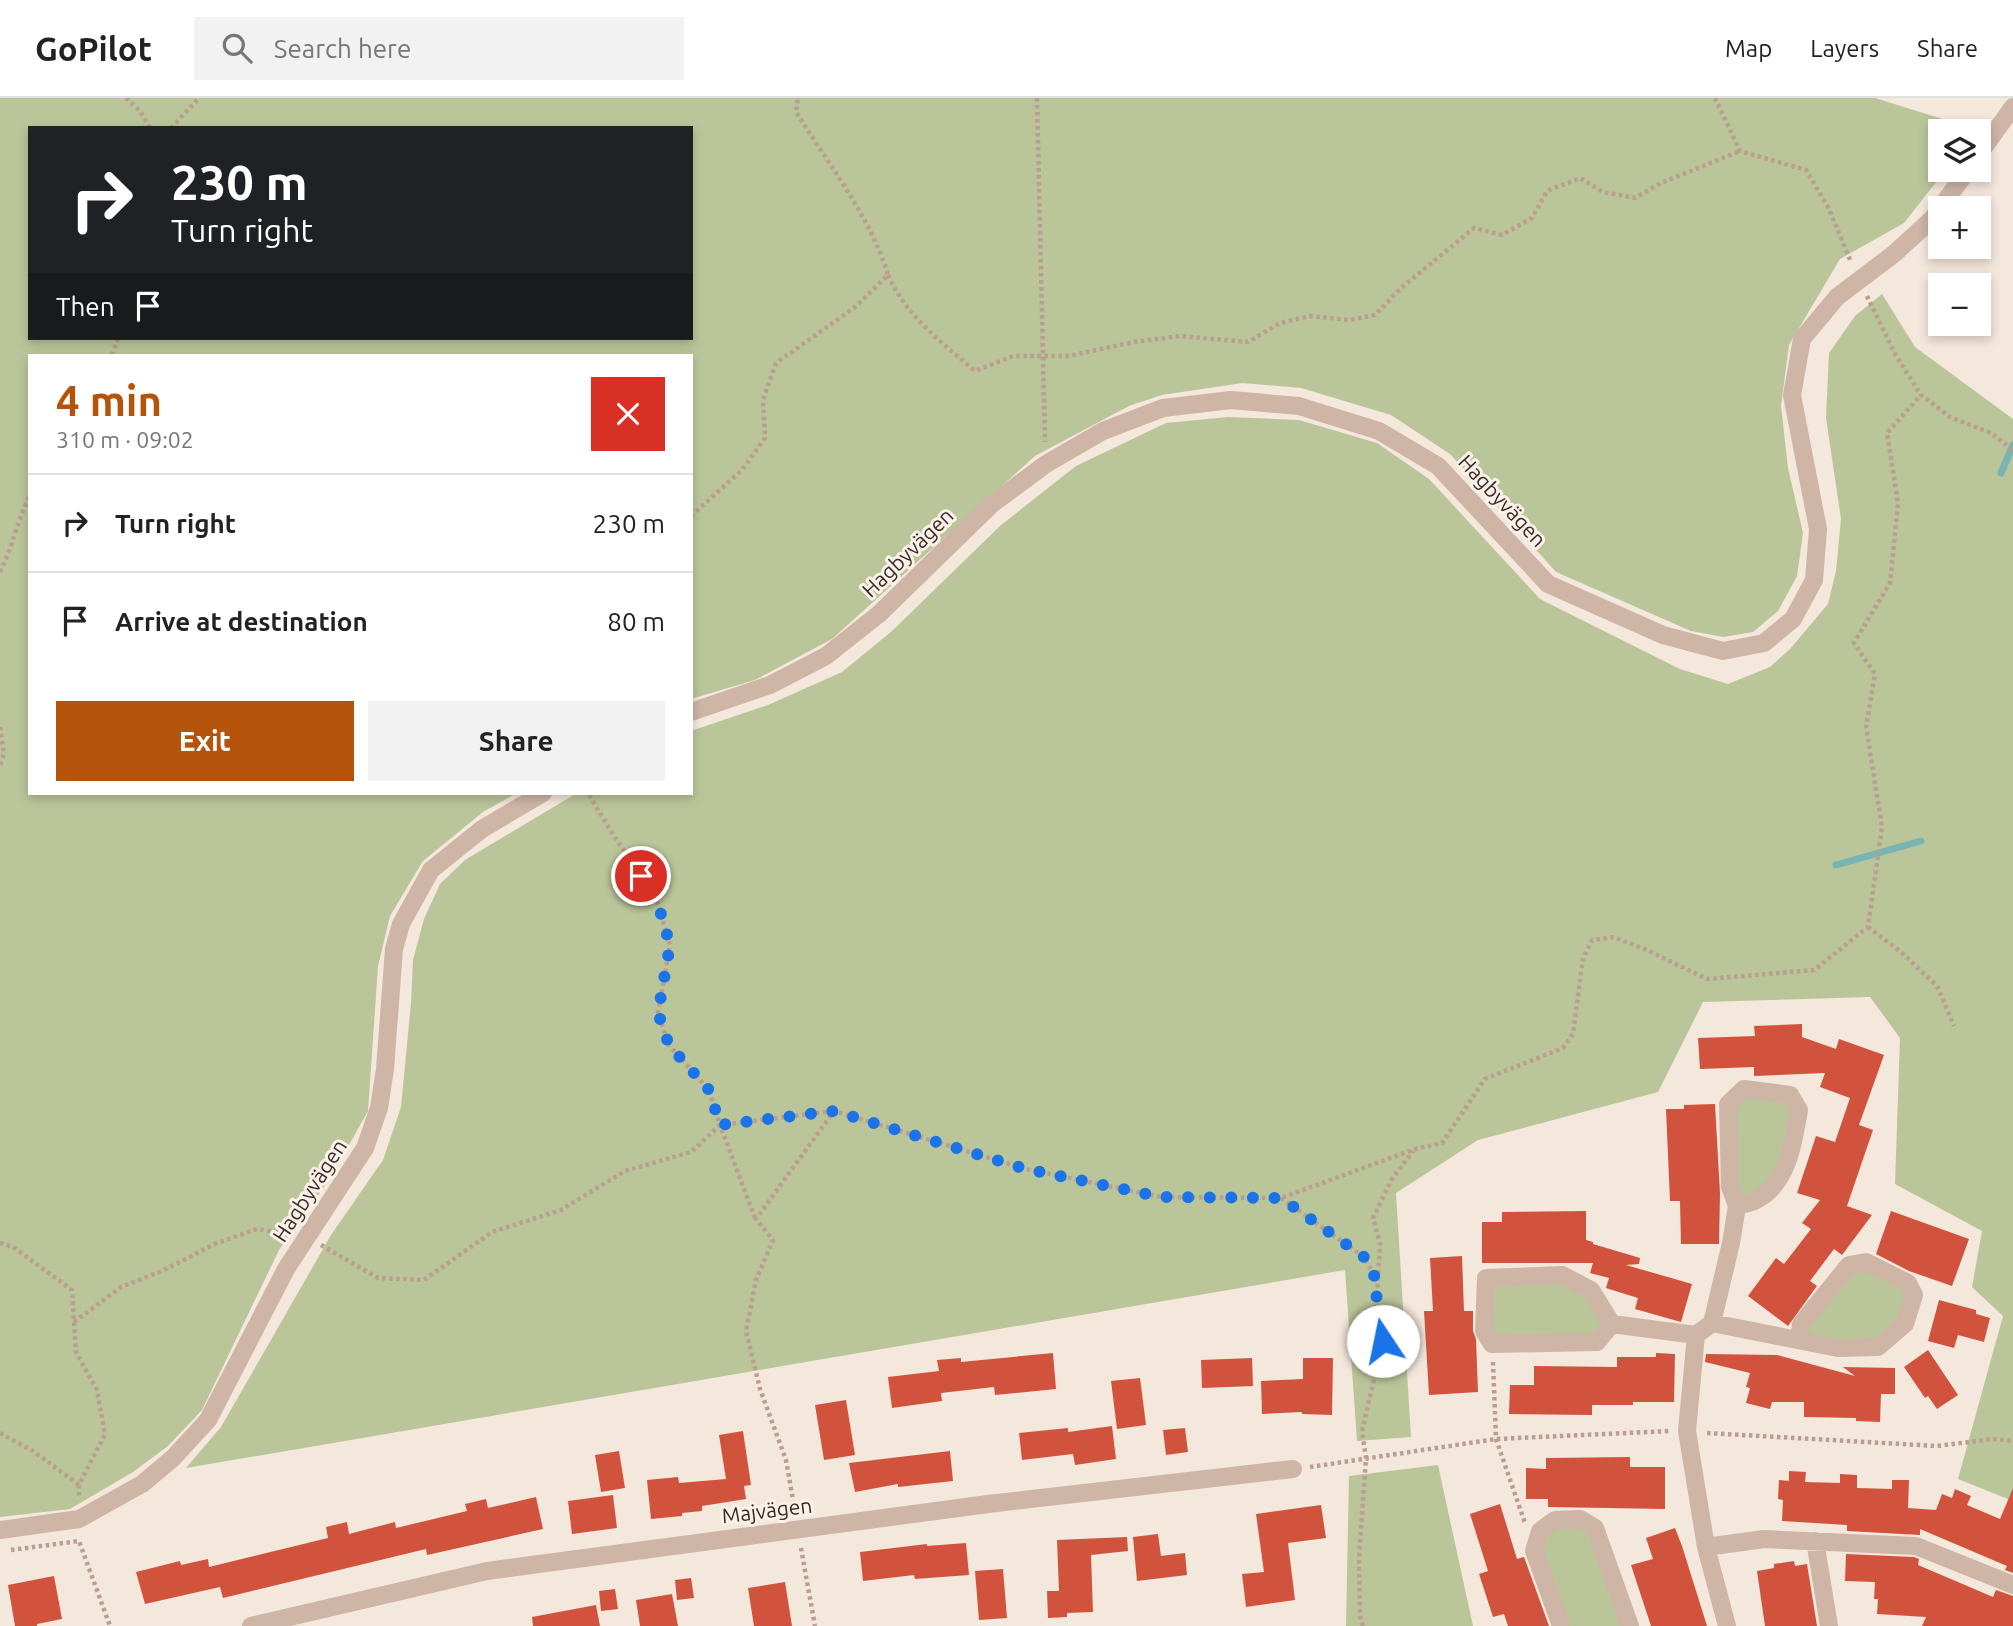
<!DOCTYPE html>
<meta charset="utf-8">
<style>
body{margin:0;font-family:Ubuntu,sans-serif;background:#f2f2f2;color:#222;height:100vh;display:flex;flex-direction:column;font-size:26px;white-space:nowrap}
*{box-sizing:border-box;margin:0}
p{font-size:23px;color:#767676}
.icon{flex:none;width:38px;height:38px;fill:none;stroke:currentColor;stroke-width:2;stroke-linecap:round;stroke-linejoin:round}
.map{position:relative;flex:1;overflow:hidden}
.drawer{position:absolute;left:28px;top:256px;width:665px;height:441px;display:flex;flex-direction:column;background:#fff;border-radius:0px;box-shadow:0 4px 10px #0003}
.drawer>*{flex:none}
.guide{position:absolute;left:28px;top:28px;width:665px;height:214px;border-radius:0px;box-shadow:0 4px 10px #0003;background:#202124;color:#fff;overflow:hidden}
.buttons{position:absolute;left:1928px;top:21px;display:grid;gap:14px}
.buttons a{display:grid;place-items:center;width:63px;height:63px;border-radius:0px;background:#fff;box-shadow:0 4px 10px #0003;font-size:35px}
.pin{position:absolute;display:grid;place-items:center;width:60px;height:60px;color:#fff;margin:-30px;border:4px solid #fff;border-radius:50%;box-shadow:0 2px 7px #0007}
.me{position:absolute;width:77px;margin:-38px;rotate:349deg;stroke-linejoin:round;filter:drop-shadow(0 0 5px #0008)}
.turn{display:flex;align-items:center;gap:24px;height:147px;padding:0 28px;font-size:32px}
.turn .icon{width:91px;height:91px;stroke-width:2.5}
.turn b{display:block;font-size:49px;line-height:60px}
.then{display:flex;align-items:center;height:66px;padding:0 28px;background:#0003;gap:14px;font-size:26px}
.round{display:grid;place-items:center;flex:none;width:74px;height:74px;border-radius:0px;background:#f2f2f2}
.head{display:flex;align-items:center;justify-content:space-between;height:119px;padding:0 28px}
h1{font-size:42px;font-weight:700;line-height:52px;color:#b45309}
.primary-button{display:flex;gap:14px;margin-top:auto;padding:14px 28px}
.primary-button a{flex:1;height:80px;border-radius:0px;background:#b45309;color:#fff;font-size:28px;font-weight:700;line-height:80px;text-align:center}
.primary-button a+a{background:#f2f2f2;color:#222}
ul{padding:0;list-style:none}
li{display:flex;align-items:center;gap:21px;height:98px;padding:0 28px;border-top:2px solid #e0e0e0}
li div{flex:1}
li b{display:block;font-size:26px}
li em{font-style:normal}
header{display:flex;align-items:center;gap:42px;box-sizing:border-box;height:98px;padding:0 35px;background:#fff;border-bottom:2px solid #e0e0e0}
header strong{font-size:33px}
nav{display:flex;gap:38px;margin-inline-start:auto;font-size:24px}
.search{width:490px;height:63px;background:#f2f2f2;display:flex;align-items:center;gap:18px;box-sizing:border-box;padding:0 24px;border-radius:0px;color:#767676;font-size:26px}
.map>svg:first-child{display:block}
</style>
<header>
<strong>GoPilot</strong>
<div class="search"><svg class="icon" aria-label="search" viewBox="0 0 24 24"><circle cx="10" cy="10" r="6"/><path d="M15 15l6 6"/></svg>Search here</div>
<nav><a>Map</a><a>Layers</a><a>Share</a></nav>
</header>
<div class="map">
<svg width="2013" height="1528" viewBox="0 0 2013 1528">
<rect width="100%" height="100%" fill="#f4e7dc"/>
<path fill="#bbc59a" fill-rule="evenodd" d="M0,0H1875L1965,28L1962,33H1941V72H1943L1937,83L1904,125L1840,161L1789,247L1781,308L1788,370L1803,435L1797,478L1778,513L1753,534L1723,539L1691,533L1556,474L1450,356L1391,317L1301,290L1242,285L1162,297L1129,308L1035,358L832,541L755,582L691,601V257H30V695H517L483,714L423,763L390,818L378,868L368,1013L331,1079L279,1152L202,1312L168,1348L133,1374L70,1411L0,1419ZM30,30H691V240H30Z
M1882,196L1915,249L2013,321V1403L1958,1381L2003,1218L1972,1189L1982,1133L1895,1086L1900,940L1870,899L1703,904L1658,994L1478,1042L1396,1095L1411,1339L1357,1343L1345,1172L186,1370L221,1329L331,1137L383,1062L401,1009L411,905L413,862L424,821L440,786L465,762L577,695H691V633L768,607L842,574L892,533L1001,427L1076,368L1166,325L1228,319L1299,322L1377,345L1429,381L1540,501L1680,571L1728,586L1770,569L1790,551L1828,506L1836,473L1841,421L1826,320L1829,255L1855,218Z
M1744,991L1790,997L1799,1012L1779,1081L1737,1108L1728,1006Z
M1866,1164L1914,1197L1878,1249L1799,1242L1849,1167Z
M1562,1177L1591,1192L1612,1226L1597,1244L1492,1246L1486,1180Z
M1438,1367L1473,1528H1346L1349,1378Z
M1555,1422L1595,1430L1630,1528H1561L1534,1453Z"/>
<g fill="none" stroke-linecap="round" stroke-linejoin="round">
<path stroke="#78b5b2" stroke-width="7" d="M2001,375L2013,347
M1836,767L1921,743"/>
</g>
<path fill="#d2533d" d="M1802,926V939L1836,951L1839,941L1884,957L1859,1027L1873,1032L1847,1108L1872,1117L1842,1157L1834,1151L1810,1183L1817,1188L1788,1228L1748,1198L1776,1160L1784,1166L1811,1131L1802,1125L1820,1102L1797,1095L1816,1038L1835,1044L1850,1000L1820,989L1825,975L1754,978V969L1700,971L1698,940L1755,938L1754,928Z
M1715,1006L1720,1095L1719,1146H1681L1680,1103H1670L1666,1011H1684V1007Z
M1586,1113V1142L1593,1144V1146L1640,1160L1639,1166L1626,1167L1692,1186L1681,1224L1635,1211L1638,1200L1606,1190L1609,1180L1590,1175L1593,1165H1482V1124H1502V1114Z
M1891,1113L1969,1141L1952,1188L1909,1173L1876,1156Z
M1462,1158L1464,1213H1473V1233L1476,1241L1478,1294L1429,1297L1424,1213H1433L1430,1160Z
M1939,1202L1976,1212V1216L1990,1220L1984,1244L1958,1237L1954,1250L1928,1243Z
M1928,1252L1958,1297L1937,1311L1928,1298L1925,1300L1904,1269Z
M1053,1255L1056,1291L995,1297L994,1289L941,1295L942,1303L892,1310L888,1279L939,1273L937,1262L961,1260V1264Z
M1656,1255L1675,1256L1674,1304H1633V1307H1592V1317L1509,1316L1510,1287H1534V1268L1617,1269V1259H1656Z
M1706,1256L1777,1257L1855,1278L1843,1269L1895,1270V1296H1881L1880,1324L1856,1323V1320L1804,1319V1304H1772L1770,1311L1746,1305L1750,1290L1746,1289L1750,1275L1705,1264Z
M1252,1260L1253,1288L1202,1290L1201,1262Z
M1303,1260H1333L1332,1317L1302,1316V1314L1262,1316L1261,1283L1303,1281Z
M1140,1280L1146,1327L1117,1331L1111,1283Z
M846,1302L855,1357L824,1362L815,1307Z
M1112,1328L1116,1361L1075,1367L1073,1356L1022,1362L1019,1335L1068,1330V1334Z
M1185,1330L1188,1354L1166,1357L1163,1332Z
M743,1333L751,1387L744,1388L746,1401L702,1408V1413L682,1415V1418L651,1421L647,1382L678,1379L679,1385L726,1381L719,1337Z
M619,1353L625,1390L601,1394L595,1357Z
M950,1353L953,1383L898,1389V1386L855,1394L849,1365Z
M1630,1359V1369H1665V1411L1548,1409V1401H1526V1370L1546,1371V1360Z
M1789,1373L1806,1374L1805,1384L1840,1385V1376L1857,1377V1390L1892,1391V1382H1909L1908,1410L1936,1412L1942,1396L1952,1400L1955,1391L1971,1398L1967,1407L2000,1421L2013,1390V1475L2005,1472L2007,1468L1920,1431V1437L1847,1433V1427L1782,1423L1783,1402L1778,1401L1779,1382L1789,1383Z
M613,1397L617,1430L572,1436L568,1403Z
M536,1399L543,1431L427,1457L426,1451L223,1500L220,1489L145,1506L136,1474L180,1463L181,1467L208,1461L209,1469L328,1440L326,1429L347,1424L349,1436L395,1424L396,1430L467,1413L465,1406L486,1401L488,1410Z
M1500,1406L1517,1461L1524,1459L1549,1528H1508L1504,1516L1493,1519L1479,1476L1488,1473L1470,1416Z
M1321,1407L1326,1440L1288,1445L1295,1502L1246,1509L1242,1476L1264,1474L1256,1416Z
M1675,1430L1682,1448L1707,1528H1651L1631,1467L1653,1461L1646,1440Z
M1158,1436L1161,1458L1185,1455L1187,1477L1137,1483L1133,1439Z
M1127,1439L1128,1453L1091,1457L1093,1514L1067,1515V1519L1048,1520L1047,1493H1059L1057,1442Z
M966,1445L969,1477L915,1481L914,1477L863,1483L860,1454L927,1446V1448Z
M1846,1456L1914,1459L1919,1461L1918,1467L1993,1499L1996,1492L2013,1498V1528H1922L1926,1519L1877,1516L1878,1501H1874L1875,1484L1845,1483Z
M1794,1463L1795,1468L1807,1466L1817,1528H1765L1757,1473L1774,1470V1466Z
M1003,1471L1007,1520L979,1522L975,1473Z
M54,1478L62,1521L37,1526V1528H15L8,1487Z
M691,1480L694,1500L677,1502L675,1482Z
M785,1484L792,1528H754L748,1490Z
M615,1491L618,1511L601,1513L599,1493Z
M672,1496L678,1528H640L636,1502Z
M596,1507L600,1528H533L532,1519Z"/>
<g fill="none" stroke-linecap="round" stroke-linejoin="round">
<path stroke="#ba9e90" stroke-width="4.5" stroke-dasharray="3.5 3.5" stroke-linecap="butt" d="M126,0L140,13L150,30
M1037,0L1045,344
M1715,0L1740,53L1806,72L1828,109L1851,164
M171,30L199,0
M888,177C907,219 941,244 975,273L1013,258H1068L1134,244L1180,238L1248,244L1280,225L1311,218L1349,222L1375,217L1401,190L1474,130L1502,137L1532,120L1547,93L1580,80L1603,94L1635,100L1661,85L1740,53
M1867,198L1895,256L1921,297L1950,319L1991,335L2013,352
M112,257L118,240
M691,418L742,372L765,340L763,302L776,265L854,210L888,177C871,120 828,65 796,14L798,0
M0,474C13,449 17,422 30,397
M0,629L4,655L0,668
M1868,829L1901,854L1937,888L1954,928
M1281,1100L1364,1159L1377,1182
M755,1120L720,1027L834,1013
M0,1145L13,1149L72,1192L76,1254L97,1292L105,1336L79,1387V1400
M321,1147L378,1180L424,1182L492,1134L561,1112L625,1073L691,1054L720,1027L709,992L669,947L658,915L670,847L656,799L612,735L588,695
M74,1224L121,1189L162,1173L217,1145L257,1131L287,1136
M1493,1264L1496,1341L1525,1425
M0,1335L33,1353L79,1387
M1707,1335L1937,1348L1993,1341L2013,1343
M1310,1369L1496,1341L1670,1333
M795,1413L786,1362L760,1291L746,1233L756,1182L773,1142L756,1121L834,1013L1026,1071L1161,1099L1281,1100L1415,1051L1442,1045L1485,981L1563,950L1573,936L1583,860L1592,842L1613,839L1647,852L1707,881L1814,872L1868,829L1882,729L1866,629L1875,576L1854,545L1890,485L1898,405L1887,335L1921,297
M801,1450L815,1528
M11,1452L79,1443L110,1528
M1363,1528L1360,1518L1359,1460L1366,1360L1362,1333L1383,1243L1376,1219L1380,1145L1373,1120L1392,1081L1413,1053"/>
<path stroke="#ceb5a6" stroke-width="18" d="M1979,56L2013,9
M691,614L770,587L826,558L879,516L992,406L1046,366L1103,333L1163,310L1231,302L1299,308L1379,333L1438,368L1548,486L1663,537L1723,553L1764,545L1793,521L1814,482L1818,431L1792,297L1802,241L1837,199L1895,155L1932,121L1968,72
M1712,1225L1838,1250L1878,1249L1905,1226L1914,1197L1908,1185L1866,1164L1849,1167L1801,1226L1799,1242
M1612,1226L1597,1244L1492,1246L1484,1233L1486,1180L1562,1177L1591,1192L1612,1226L1696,1237
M0,1432L79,1421L142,1386L173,1360L208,1322L286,1171L365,1050L379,1010L385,971L394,851L401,826L431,772L482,731L543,695
M1815,1443L1829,1528
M1706,1449L1764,1441L1916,1448L2013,1487
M251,1528L487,1473L988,1406L1293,1371
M1561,1528L1534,1453L1540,1433L1555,1422L1580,1421L1595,1430L1630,1528
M1727,1528L1706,1449L1687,1333L1696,1237L1712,1225L1731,1145L1737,1108C1743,1106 1752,1105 1758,1101C1788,1085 1794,1042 1799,1012L1790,997L1744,991L1728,1006L1730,1089L1737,1108"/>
</g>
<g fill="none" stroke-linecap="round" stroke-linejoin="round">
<path stroke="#1a73e8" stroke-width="12" stroke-dasharray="0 21.6" d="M641,778L656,799L670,847L658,915L669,947L709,992L720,1027L834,1013L1026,1071L1161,1099L1281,1100L1364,1159L1377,1183L1376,1219L1383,1243"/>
</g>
<g text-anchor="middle" stroke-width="6" stroke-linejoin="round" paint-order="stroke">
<g font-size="21" fill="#392c28" stroke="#fbf1e9">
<text transform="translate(1502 403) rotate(47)" y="7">Hagbyvägen</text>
<text transform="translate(908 455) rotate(-44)" y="7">Hagbyvägen</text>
<text transform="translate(310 1093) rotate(-57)" y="7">Hagbyvägen</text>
<text transform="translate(767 1413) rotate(-7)" y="7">Majvägen</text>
</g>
</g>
</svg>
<div class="buttons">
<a><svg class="icon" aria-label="layers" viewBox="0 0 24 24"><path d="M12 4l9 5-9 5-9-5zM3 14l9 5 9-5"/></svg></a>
<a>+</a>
<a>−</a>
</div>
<div class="pin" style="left:641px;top:778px;background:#d93025"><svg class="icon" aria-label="arrive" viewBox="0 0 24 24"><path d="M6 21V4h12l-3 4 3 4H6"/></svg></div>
<svg class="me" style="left:1383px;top:1243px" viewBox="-20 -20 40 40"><circle r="19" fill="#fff"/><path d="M0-13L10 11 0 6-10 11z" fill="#1a73e8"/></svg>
<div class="guide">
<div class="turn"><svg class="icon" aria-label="right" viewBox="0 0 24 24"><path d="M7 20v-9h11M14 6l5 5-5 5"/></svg><div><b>230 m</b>Turn right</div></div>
<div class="then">Then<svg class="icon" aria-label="arrive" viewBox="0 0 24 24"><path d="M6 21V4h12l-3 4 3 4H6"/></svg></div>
</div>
<section class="drawer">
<div class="head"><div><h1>4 min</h1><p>310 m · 09:02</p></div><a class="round" style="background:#d93025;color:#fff"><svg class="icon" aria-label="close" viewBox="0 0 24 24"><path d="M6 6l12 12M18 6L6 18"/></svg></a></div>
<ul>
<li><svg class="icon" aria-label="right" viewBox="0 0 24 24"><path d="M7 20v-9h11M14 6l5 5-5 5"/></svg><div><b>Turn right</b></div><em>230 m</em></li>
<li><svg class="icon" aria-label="arrive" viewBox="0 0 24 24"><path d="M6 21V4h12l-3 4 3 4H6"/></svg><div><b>Arrive at destination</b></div><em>80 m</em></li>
</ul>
<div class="primary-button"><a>Exit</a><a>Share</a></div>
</section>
</div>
